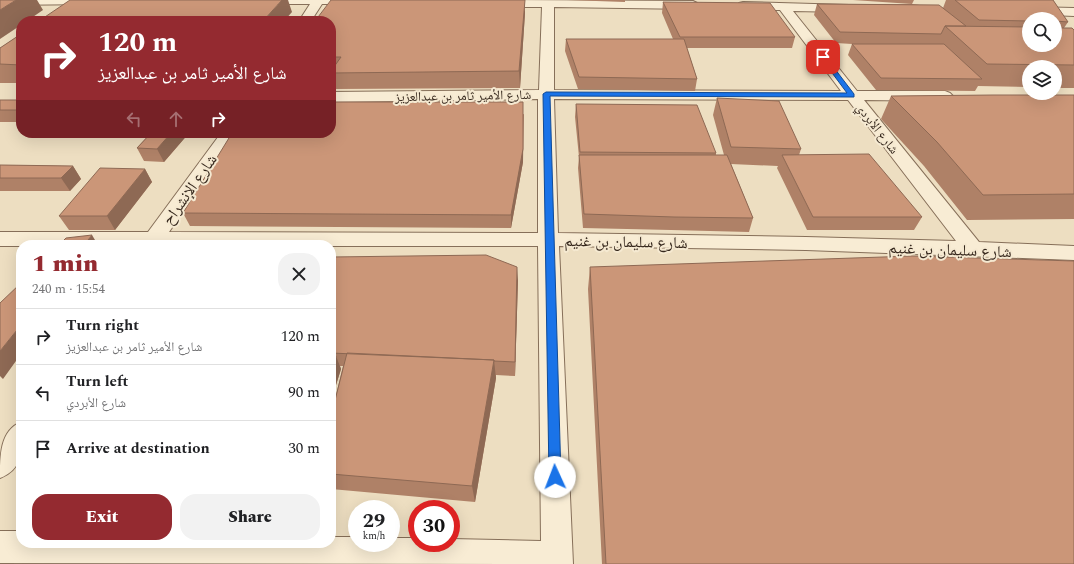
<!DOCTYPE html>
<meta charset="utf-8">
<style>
body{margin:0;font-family:Spectral,"Noto Naskh Arabic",serif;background:#f2f2f2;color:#202124;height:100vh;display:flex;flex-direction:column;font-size:15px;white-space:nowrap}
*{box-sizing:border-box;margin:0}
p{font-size:13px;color:#757577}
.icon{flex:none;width:22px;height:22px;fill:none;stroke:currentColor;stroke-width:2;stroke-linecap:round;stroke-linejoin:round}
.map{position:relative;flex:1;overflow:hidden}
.details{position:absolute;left:16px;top:240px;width:320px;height:308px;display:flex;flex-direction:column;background:#fff;border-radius:16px;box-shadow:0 4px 16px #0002}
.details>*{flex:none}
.banner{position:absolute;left:16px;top:16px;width:320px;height:122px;border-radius:16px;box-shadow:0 4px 16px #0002;background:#942a30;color:#fff;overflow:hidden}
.buttons{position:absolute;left:1022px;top:12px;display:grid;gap:8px}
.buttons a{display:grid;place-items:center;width:40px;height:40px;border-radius:50%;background:#fff;box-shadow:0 4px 16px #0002;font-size:20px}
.speed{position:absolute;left:348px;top:500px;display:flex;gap:8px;font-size:20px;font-weight:700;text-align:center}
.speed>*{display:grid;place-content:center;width:52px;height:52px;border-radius:50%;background:#fff;box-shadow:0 4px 16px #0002;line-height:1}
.speed small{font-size:10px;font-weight:400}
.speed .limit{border:6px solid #d22;background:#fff;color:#111}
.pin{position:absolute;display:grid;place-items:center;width:34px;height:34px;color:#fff;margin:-17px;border-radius:8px;box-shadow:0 2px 6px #0006}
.me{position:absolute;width:44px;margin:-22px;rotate:358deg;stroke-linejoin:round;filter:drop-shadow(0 0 3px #0008)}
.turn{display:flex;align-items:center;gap:14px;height:84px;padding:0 16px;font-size:18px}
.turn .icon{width:52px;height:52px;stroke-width:2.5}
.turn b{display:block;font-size:28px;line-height:34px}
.lanes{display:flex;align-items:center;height:38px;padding:0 16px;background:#0003;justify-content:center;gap:20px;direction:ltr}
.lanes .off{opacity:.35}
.round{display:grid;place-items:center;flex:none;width:42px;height:42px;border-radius:16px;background:#f2f2f2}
.overview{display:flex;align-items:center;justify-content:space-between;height:68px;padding:0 16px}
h1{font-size:24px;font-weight:800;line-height:30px;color:#942a30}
.primary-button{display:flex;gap:8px;margin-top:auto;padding:8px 16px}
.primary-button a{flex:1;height:46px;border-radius:16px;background:#942a30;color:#fff;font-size:16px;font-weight:800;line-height:46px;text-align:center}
.primary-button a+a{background:#f2f2f2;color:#202124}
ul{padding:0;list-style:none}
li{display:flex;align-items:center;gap:12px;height:56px;padding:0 16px;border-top:1px solid #e0e0e0}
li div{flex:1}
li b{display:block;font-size:15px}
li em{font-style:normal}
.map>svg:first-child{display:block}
</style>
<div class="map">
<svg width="1074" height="564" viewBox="0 0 1074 564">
<rect width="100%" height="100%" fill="#eddec1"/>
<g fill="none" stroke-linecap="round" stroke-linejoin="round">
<g stroke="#866f59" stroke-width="2">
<path id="minor" d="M0,0H104L105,1L103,3L99,4L0,5Z
M254,0H366L367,1L365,3L361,4H322L311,21H299L310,4H259L255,3Z
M493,0L693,1L697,3L699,5L697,7L693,9L554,7V90L841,91L780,10H743L739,9L737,6L739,3L743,2L849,5L851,8L849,11L845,12L793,11L857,91H945L950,93L953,96L950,99L945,101L864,100L979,242L1074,246V260L806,250L559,246L573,564L0,563V531H21V543H331V537H357V543H391V538H417V543H451V539L541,541L538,246H0V232H148L221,133H237L169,232L538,233V99L331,102V92L539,90L542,7H495L491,5L489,3ZM554,99L848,100L956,241L806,237L558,233Z
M1031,7L1074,8V16L1027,14L1025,11L1027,8Z
M21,422C21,445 26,468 0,478C0,455 0,431 21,422Z"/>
</g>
<use href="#minor" fill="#f8ecd4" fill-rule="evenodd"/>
</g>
<path fill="#af8167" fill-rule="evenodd" d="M567,0H625V2Z
M853,0H914L912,4L943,8L946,0H1053L1068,22L1064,28L1074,30V88H1055V67H1029V87L978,86L975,91L876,90L848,55L852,44L836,43L814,15L817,4H912ZM1029,19H1055V45H1029Z
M663,2L795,37L792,48H687L697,79L695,91L578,89L565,51L566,39H673L662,13Z
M525,13L520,88L334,89L331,77V21Z
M21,34V83H0V48Z
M1074,95V219L967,220L924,166L881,119L891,96Z
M717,98L801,149L799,155L922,217L914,230H807L777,168L778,166L731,164L753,218L749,232L671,230L583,228L578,168L579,157L575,117L576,104L716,153V155H724L713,115Z
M0,100H21V122H0Z
M524,114L523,162L511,228L190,226L183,213Z
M151,133H189L164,162L144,161L137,148Z
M0,165L73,166L81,179L70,191H0Z
M145,169L152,182L115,230H69L59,216Z
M331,257L518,280L515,376L496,375V378L475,502L331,489V416L343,366H340L341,369L331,401Z
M590,267L1074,564H602L588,289Z"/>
<path fill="#8e6954" d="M16,0H37L43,10L27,21H21V25L0,39V10Z
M282,0H288L292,12L284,21H263Z
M525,0V13L520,88L519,71Z
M523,102V162L511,228V215Z
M171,133H189L164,162L157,149Z
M73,166L81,179L70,191L61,178Z
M145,169L152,182L115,230L107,216Z
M92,235L98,245H84Z
M517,267L518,280L515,376V362Z
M21,325V354L3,379L0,376V351Z
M336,356L341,369L331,401V370Z
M494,360L496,378L475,502L472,486Z"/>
<path fill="#cb9678" stroke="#8e6954" d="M0,0H16L0,10Z
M70,0H282L263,21H39Z
M331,0H525L519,71L331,73V71L341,57H331V21H315Z
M955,0H1053L1068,22L1055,21V19H1029V21L979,20Z
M663,2L770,3L795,37H680Z
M817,4L939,5L966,26H945L941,34L840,32Z
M945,26L1029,27V45H1055V28H1072L1074,30V65L987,64Z
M21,34V65L0,64V48Z
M566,39H684L697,79L579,77Z
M852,44H944L982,79L881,78Z
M993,95H1074V194L983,195L937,142L891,96Z
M717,98L779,101L801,149L731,147Z
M0,100H21V110H0Z
M331,102H523V149L511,215L183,213L232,133H331Z
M576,104L697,105L716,153L580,152Z
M151,133H171L157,149L137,148Z
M869,154L922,217H813L782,155Z
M579,155H727L753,218L674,217L584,214Z
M0,165L73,166L61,178H0Z
M100,168L145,169L107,216H59Z
M92,235L84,245H59L66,238Z
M486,255L517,267L515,362L494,361V360L331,353V257Z
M912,256L1074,261V564H606L590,267Z
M21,283V325L0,351V303Z
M347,353L494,360L472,486L331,474V416Z
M331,356H336L331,370Z"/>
<path fill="#1a73e8" stroke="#114b97" d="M821,56H825L854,94V97L550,96L561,477L559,481L555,483L551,481L549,477L543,94L546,92L847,93L821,58Z"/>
<g text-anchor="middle" stroke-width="4" stroke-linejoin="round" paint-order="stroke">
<g font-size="13" fill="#36281d" stroke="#f5e9d1">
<text transform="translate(463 95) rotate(-1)" y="5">شارع الأمير ثامر بن عبدالعزيز</text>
<text transform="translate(878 128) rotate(52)" y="5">شارع الأبردي</text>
</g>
<g font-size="16" fill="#36281d" stroke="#f5e9d1">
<text transform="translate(189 189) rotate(-55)" y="6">شارع الإنشراح</text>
<text transform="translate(626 241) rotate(1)" y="6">شارع سليمان بن غنيم</text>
<text transform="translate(950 249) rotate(2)" y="6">شارع سليمان بن غنيم</text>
</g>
</g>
</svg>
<div class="buttons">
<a><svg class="icon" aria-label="search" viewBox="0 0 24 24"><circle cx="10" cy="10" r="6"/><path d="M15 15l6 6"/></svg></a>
<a><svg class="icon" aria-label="layers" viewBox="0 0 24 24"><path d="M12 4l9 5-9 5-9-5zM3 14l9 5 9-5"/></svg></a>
</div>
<div class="speed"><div>29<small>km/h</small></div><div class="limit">30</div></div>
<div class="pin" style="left:823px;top:57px;background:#d93025"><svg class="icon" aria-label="arrive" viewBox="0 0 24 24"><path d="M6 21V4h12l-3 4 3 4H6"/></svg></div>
<svg class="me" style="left:555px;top:477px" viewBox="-20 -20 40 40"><circle r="19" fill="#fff"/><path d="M0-13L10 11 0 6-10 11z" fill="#1a73e8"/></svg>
<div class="banner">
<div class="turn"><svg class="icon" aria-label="right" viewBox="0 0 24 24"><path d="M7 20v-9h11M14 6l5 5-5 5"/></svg><div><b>120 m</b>شارع الأمير ثامر بن عبدالعزيز</div></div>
<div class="lanes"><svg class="icon off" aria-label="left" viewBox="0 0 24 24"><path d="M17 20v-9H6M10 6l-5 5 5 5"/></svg><svg class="icon off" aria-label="ahead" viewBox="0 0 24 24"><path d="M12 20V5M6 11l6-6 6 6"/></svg><svg class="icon" aria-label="right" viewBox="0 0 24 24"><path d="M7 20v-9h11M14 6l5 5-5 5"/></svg></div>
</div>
<section class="details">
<div class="overview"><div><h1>1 min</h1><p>240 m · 15:54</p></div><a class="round"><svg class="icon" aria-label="close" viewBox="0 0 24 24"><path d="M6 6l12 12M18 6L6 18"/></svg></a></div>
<ul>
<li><svg class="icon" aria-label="right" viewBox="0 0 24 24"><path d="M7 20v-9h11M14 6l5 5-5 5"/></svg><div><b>Turn right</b><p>شارع الأمير ثامر بن عبدالعزيز</p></div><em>120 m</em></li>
<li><svg class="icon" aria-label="left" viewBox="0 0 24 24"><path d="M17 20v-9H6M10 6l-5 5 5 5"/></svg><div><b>Turn left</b><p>شارع الأبردي</p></div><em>90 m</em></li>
<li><svg class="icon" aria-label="arrive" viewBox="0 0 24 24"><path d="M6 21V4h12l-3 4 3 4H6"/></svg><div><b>Arrive at destination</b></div><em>30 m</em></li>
</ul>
<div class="primary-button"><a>Exit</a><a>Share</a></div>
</section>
</div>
